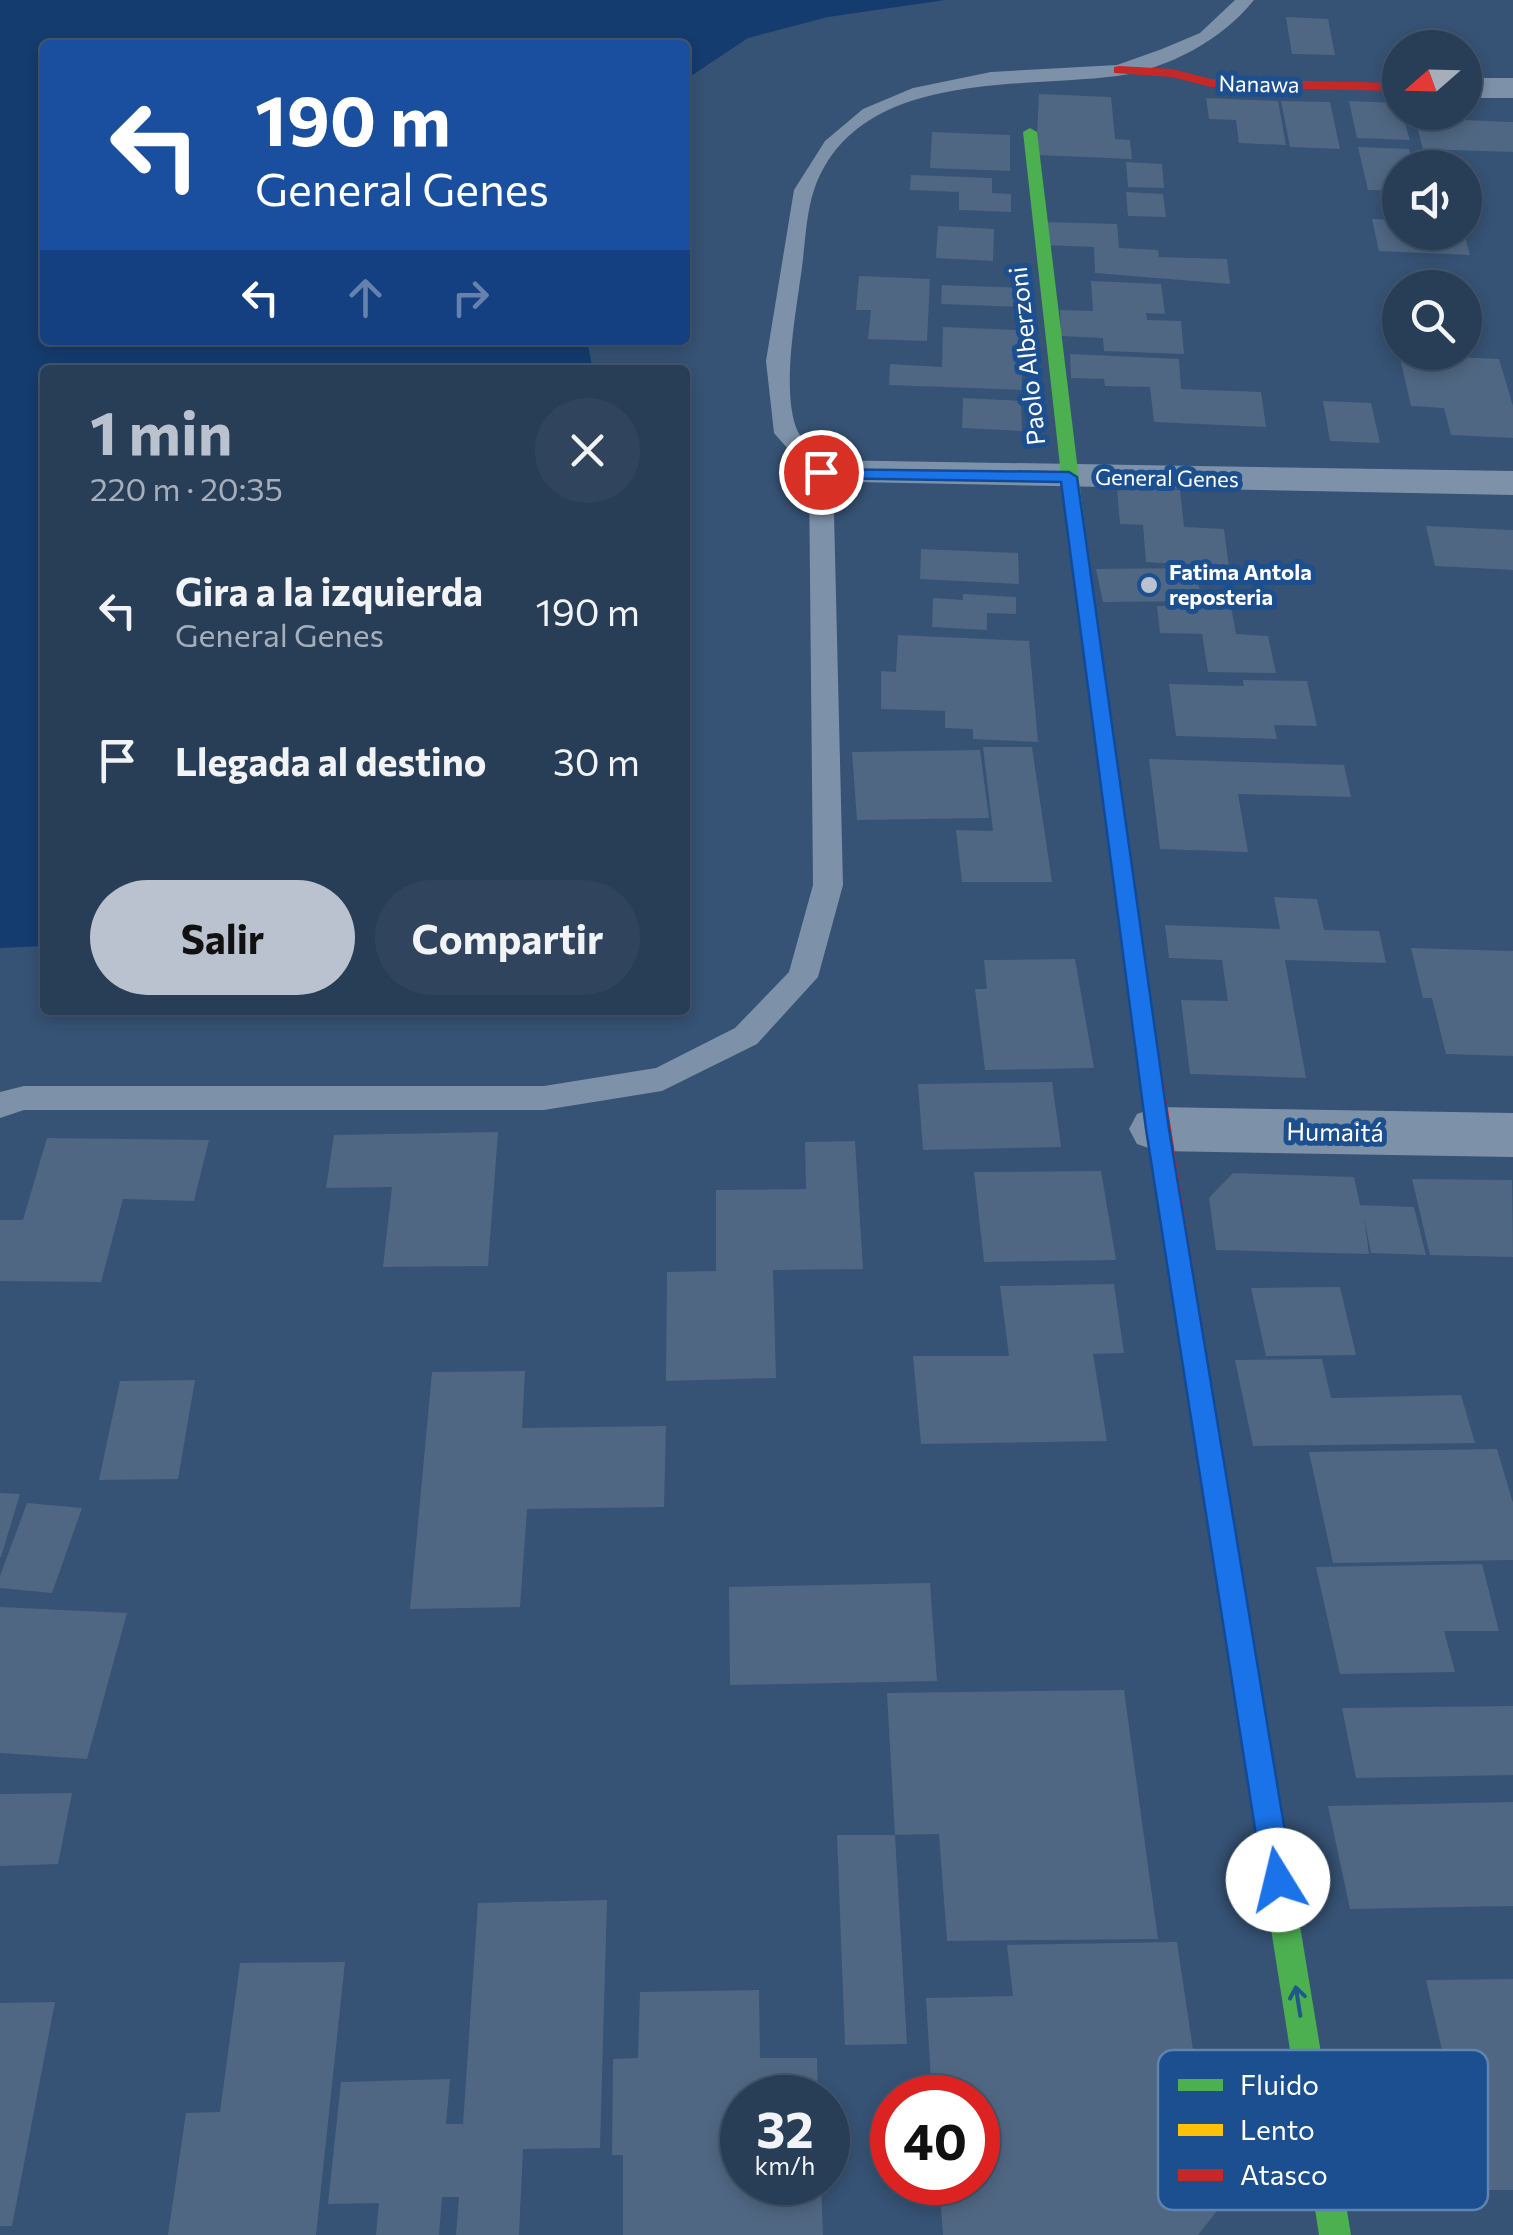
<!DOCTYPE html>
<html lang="es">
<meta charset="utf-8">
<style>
body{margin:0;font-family:Commissioner,sans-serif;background:#30455d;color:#f1f3f6;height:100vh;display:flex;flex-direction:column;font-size:38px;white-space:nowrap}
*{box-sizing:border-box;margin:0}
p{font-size:32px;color:#a5aeba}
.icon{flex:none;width:55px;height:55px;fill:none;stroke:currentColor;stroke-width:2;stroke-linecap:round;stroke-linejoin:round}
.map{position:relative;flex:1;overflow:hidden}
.sheet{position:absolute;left:40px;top:365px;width:650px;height:650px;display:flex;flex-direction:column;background:#283e57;border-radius:10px;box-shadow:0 5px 15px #0003,0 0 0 2px #44576d}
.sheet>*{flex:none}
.hud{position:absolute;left:40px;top:40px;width:650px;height:305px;border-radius:10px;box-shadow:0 5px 15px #0003,0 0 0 2px #44576d;background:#1a4fa0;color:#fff;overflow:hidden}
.needle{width:65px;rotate:250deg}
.controls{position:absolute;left:1382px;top:30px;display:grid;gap:20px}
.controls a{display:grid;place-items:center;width:100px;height:100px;border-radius:50%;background:#283e57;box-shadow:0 5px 15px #0003,0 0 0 2px #44576d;font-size:50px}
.speed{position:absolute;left:720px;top:2075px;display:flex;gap:20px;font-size:50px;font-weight:700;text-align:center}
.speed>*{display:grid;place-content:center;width:130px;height:130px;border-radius:50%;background:#283e57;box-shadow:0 5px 15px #0003,0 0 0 2px #44576d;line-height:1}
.speed small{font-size:25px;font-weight:400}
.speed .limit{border:15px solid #d22;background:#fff;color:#111}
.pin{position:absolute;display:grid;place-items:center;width:85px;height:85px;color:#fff;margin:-42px;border:5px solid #fff;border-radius:50%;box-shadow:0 2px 10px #0007}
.me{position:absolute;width:110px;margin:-55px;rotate:351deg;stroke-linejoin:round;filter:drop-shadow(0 0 8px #0008)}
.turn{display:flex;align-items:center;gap:35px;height:210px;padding:0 50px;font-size:45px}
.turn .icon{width:130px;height:130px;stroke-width:2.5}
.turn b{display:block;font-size:70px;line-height:85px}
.lanes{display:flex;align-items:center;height:95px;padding:0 50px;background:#0003;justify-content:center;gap:50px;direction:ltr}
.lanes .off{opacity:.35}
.round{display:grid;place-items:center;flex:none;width:105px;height:105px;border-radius:52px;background:#30455d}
.overview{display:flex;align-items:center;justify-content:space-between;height:170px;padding:0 50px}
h1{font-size:60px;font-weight:700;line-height:75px;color:#b9c2ce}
.action{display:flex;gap:20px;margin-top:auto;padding:20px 50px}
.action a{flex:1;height:115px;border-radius:60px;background:#b9c2ce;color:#111;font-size:40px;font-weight:700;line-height:115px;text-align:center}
.action a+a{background:#30455d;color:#f1f3f6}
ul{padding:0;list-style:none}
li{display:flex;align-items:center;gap:30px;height:150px;padding:0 50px}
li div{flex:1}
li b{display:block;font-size:38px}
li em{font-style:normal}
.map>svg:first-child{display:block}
</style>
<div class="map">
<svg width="1513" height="2235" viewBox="0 0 1513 2235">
<rect width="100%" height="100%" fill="#365274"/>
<path fill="#153c6e" d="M0,0H945L828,17L748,38L685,80V45H45V340H587L593,370H45V946L0,948Z"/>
<path fill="#506783" d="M1286,17L1328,19L1335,55L1292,54Z
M1039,94L1111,97L1115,139L1130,140L1132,159L1036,155Z
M1206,98L1278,101L1286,145L1239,143L1236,120L1209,119Z
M1281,101L1330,102L1340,149L1290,147Z
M1349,101L1399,103L1410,140L1357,138Z
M1413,112H1461L1463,120L1513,122V152L1423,149Z
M932,132L1010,135V171L930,168Z
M1358,147L1409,149L1414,168H1400V191L1368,190Z
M1126,162L1162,164L1164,188L1128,187Z
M911,175L992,178V193L1011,194V212L959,210V192L910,190Z
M1126,192L1163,194L1166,217L1128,216Z
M1372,219L1400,220V232H1464L1470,255L1379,251Z
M1044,222L1117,224L1119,248L1158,250L1159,257L1227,259L1230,284L1095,273L1094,247L1045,245Z
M938,226L994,229L993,261L936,258Z
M859,276L930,279L927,341L868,339L871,310H856Z
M1091,281L1161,284L1165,314L1146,313L1147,320L1181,321L1184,354L1104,351L1103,338L1061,336L1060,310L1093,311Z
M942,285L1022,288L1023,307L941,304Z
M943,327L1021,330L1022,390L889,385L890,364L942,367Z
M1070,354L1179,359L1181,389L1261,392L1266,427L1154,422L1150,387L1105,386L1104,379L1071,378Z
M1399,354L1499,359L1513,406V438L1451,435L1444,408L1411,406Z
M963,398L1021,401L1022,431L962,428Z
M1323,401L1371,403L1380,443L1330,441Z
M1117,487L1180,490L1184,527L1224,529L1229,567L1146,562L1143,525L1120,524Z
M1426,526L1513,530V570L1435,566Z
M921,549L1018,553L1019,584L920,579Z
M1194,568L1203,601L1103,602L1096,569Z
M963,594L1016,597V614L987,613V630L932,627L933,598L963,600Z
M1157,606L1231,607L1236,634L1268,636L1276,673L1208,672L1202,634L1160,633Z
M898,635L1029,641L1038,742L973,739V729L945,728V711L881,709V671L896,672Z
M1243,680L1307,681L1317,726L1274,725L1277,739L1176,736L1169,684L1244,686Z
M983,747H1032L1052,882H962L956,830L993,831Z
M980,750L989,818L857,820L852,752Z
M1149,759L1344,765L1351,797L1238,794L1248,852L1160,849Z
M1274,897L1317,899L1324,930L1379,931L1386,963L1285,960L1306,1078L1190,1074L1181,1000L1228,1001L1222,960L1169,958L1165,925L1280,929Z
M1411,948L1513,951V1056L1446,1054L1432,998H1423Z
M1075,959L1094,1068L985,1070L975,989H987L984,960Z
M1052,1082L1061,1147L923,1150L918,1084Z
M498,1132L488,1266L383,1267L392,1187L326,1188L334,1135Z
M47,1138L209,1140L194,1201L123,1199L101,1282L0,1281V1220H23Z
M855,1141L863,1269L773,1270L776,1378L666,1381L667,1272L716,1271V1190L806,1189L805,1142Z
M1101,1171L1116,1260L984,1262L974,1172Z
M1233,1173L1354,1177L1360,1205L1414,1207L1426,1255L1371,1253L1364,1217L1369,1254L1216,1250L1209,1198Z
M1412,1179L1512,1180L1513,1257L1430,1255Z
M1114,1284L1124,1353L1093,1354L1107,1441L921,1444L913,1356H1009L1000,1286Z
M1340,1287L1356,1355L1266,1356L1251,1288Z
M1322,1359L1331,1398L1461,1395L1475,1443L1253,1446L1235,1360Z
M525,1371L522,1428L666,1426L664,1507L527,1509L520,1607L410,1609L432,1372Z
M195,1380L178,1479L99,1480L120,1381Z
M1497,1449L1513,1503V1560L1333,1563L1309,1452Z
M0,1493L20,1494L1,1557H0Z
M27,1503L82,1508L52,1593L0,1588V1576Z
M1482,1564L1499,1631H1444L1455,1672L1340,1674L1316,1567Z
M930,1583L937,1681L730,1685L729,1587Z
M0,1607L127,1613L87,1759L0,1753Z
M1124,1690L1158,1939L947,1941L939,1834L895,1835L887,1693Z
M1513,1706V1775L1356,1778L1342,1708Z
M72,1793L58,1864L0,1866V1794Z
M1513,1802V1906L1350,1909L1328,1806Z
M837,1835H895L907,2044L845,2045Z
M607,1900L600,2148L523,2149L519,2235H456L459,2197H442L439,2235H376L379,2203L328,2204L341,2082L450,2079L446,2124H463L478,1903Z
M1177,1942L1217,2211L1198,2235H943L939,2182H978V2098H932L926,1998L1013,1996L1007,1945Z
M345,1962L316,2235H168L186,2113L220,2112L240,1963Z
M1513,1979V2190H1474L1426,1980Z
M759,1990L760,2058H817L818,2098H742V2182H821L823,2235H623V2155H612L613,2059L638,2058L640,1992Z
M55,2002L12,2226H0V2003Z"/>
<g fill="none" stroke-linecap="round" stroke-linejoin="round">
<path fill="#7d92a8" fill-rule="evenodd" d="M1235,0H1254C1222,40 1168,69 1117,76C1017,89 857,69 814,190C805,217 805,252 800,281C795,319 781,396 798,432C805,446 823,459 833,472L843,885L818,977L757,1044L662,1091L544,1110H24L0,1118V1092L24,1086H544L656,1068L735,1028L789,972L813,885L809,473L774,433L766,361L794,190L825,141L863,109L913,88L991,72L1117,65L1162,49L1200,33Z"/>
<path fill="#7d92a8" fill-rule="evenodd" d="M1465,78H1513V98H1465Z
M821,460L1513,471V495L807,481L801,472L807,463Z
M1157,1107L1513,1113V1157L1157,1151L1137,1144L1129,1129L1137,1114Z"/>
<path fill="#4caf50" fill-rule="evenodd" d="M1030,128L1037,132L1085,529L1076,534L1067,529L1023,132Z
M1216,1483L1225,1487L1229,1495L1351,2235H1319L1203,1495L1207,1487Z"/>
<path fill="#ffc107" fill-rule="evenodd" d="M1076,524L1085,529L1141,938L1131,946L1121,938L1067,529Z"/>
<path fill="#c62828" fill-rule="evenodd" d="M1119,66L1172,69L1211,79L1400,83V91L1211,87L1172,77L1114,73V67Z
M1131,930L1141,938L1229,1495L1225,1503L1216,1507L1207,1503L1203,1495L1121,938Z"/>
</g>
<defs><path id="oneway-shaft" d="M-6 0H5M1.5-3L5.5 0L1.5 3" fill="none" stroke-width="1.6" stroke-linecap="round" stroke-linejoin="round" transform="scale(2.5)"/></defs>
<use stroke="#205989" href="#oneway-shaft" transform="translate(1298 2001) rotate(-99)"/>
<path fill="#1a73e8" stroke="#114b97" stroke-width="2.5" d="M815,469L1069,472L1077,477L1169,1129L1293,1880L1289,1890L1278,1894L1268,1890L1263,1880L1146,1129L1061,482L821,478L812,472Z"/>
<circle fill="#b9c2ce" stroke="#1b4f8f" stroke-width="4" cx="1149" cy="585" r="10"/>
<g text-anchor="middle" stroke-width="10" stroke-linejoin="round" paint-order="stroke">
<g font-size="22" fill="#fff" stroke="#1b4f8f">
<text transform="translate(1259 84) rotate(1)" y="8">Nanawa</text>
<text transform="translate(1167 478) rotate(1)" y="8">General Genes</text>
</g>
<g font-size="22" font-weight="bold" fill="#fff" stroke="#1b4f8f" text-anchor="start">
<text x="1169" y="580">Fatima Antola<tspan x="1169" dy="25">reposteria</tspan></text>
</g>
<g font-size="25" fill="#fff" stroke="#1b4f8f">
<text transform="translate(1027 356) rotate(-96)" y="9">Paolo Alberzoni</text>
<text transform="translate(1335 1132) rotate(1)" y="9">Humaitá</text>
</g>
</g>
<rect x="1158" y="2050" width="330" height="160" rx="15" fill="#1b4f8f" stroke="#5f84b1" stroke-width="2.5"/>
<rect x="1178" y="2079" width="45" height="12" fill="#4caf50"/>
<rect x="1178" y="2124" width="45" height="12" fill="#ffc107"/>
<rect x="1178" y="2169" width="45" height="12" fill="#c62828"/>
<g font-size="28" fill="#fff">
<text x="1240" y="2095">Fluido</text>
<text x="1240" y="2140">Lento</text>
<text x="1240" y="2185">Atasco</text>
</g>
</svg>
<div class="controls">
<a><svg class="needle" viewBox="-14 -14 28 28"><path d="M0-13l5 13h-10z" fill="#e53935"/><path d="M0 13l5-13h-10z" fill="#a5aeba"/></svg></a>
<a><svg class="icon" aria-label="sound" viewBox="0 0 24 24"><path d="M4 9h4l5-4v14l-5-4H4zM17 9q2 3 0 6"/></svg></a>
<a><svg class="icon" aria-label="search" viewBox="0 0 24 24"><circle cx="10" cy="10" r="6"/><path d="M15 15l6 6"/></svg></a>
</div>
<div class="speed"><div>32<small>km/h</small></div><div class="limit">40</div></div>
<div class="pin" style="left:821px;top:472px;background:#d93025"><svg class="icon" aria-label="arrive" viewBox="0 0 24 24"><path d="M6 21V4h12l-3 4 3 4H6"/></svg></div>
<svg class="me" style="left:1278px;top:1880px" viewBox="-20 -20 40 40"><circle r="19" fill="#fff"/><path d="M0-13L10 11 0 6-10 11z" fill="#1a73e8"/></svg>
<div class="hud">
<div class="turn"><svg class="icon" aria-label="left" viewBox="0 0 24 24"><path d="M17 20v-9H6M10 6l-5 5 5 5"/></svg><div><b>190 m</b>General Genes</div></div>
<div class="lanes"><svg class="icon" aria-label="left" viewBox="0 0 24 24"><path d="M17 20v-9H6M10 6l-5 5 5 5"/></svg><svg class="icon off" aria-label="ahead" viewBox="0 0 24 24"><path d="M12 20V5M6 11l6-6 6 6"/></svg><svg class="icon off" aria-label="right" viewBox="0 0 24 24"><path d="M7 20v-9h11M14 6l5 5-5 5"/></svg></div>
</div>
<section class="sheet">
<div class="overview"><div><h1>1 min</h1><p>220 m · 20:35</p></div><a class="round"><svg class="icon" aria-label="close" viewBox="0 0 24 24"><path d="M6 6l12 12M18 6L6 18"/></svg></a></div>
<ul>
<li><svg class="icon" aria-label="left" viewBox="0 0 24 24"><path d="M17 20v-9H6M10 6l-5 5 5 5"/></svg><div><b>Gira a la izquierda</b><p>General Genes</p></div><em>190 m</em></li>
<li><svg class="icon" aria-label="arrive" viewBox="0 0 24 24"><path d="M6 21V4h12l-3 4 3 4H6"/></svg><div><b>Llegada al destino</b></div><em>30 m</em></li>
</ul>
<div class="action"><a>Salir</a><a>Compartir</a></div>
</section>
</div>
